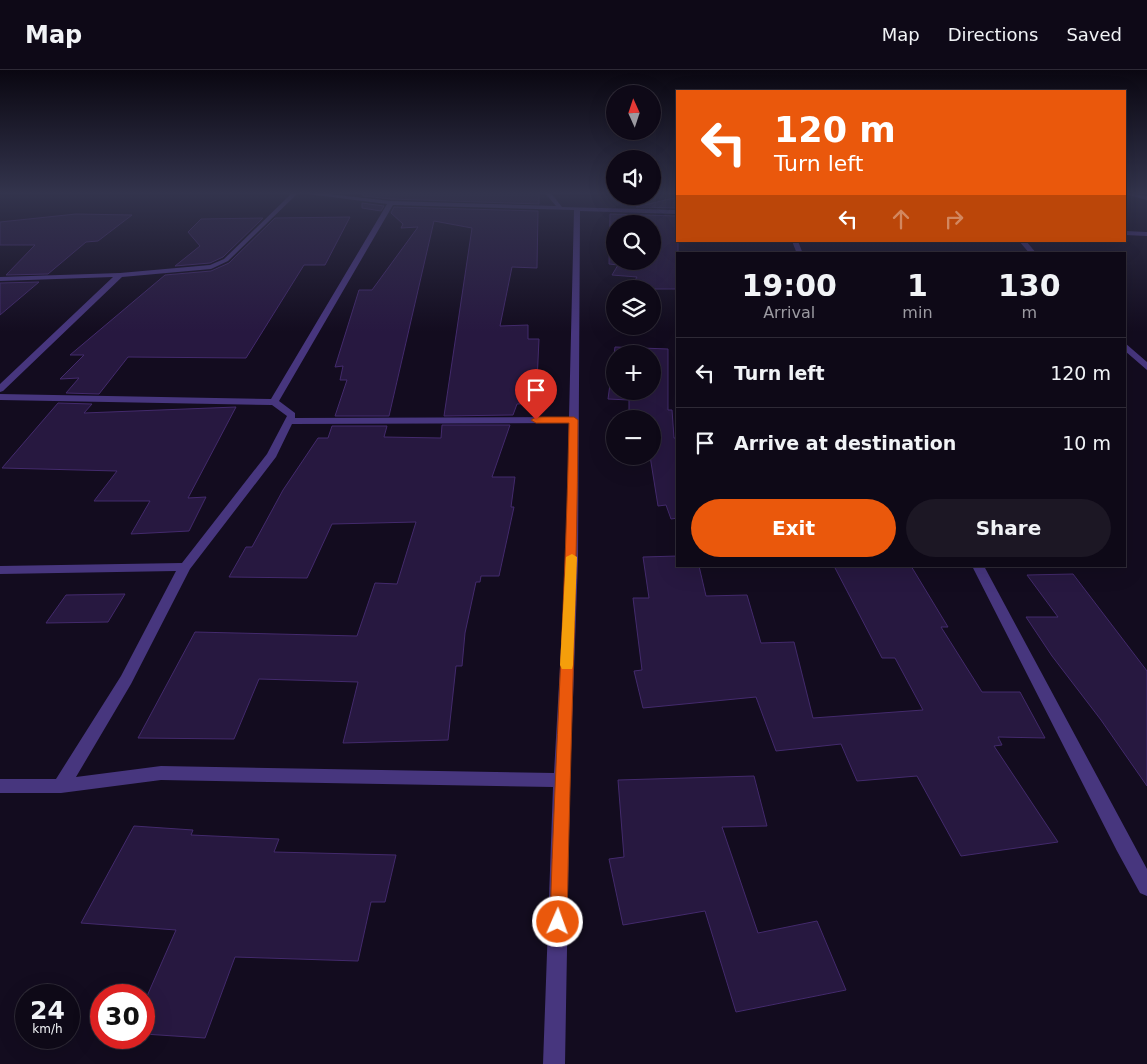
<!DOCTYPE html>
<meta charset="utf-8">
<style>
body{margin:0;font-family:"DejaVu Sans",sans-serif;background:#1c1724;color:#f1f3f6;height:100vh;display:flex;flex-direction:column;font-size:19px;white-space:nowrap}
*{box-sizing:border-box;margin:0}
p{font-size:16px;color:#9b9aa1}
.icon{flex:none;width:28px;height:28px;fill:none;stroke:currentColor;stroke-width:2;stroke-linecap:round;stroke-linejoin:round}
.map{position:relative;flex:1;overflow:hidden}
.panel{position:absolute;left:676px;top:182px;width:450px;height:315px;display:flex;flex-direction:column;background:#0e0917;border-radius:0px;box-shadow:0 5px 20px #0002,0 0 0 1px #2e2a36}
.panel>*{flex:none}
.banner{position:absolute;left:676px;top:20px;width:450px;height:152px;border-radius:0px;box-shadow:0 5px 20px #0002,0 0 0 1px #2e2a36;background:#ea580c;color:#fff;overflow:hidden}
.needle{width:32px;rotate:357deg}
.buttons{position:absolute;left:606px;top:15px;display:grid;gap:10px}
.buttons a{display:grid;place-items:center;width:55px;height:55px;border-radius:50%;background:#0e0917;box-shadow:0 5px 20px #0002,0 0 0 1px #2e2a36;font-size:25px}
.speed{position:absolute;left:15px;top:914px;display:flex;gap:10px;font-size:25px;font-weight:700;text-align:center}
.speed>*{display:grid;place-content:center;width:65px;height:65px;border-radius:50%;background:#0e0917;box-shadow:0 5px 20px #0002,0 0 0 1px #2e2a36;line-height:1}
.speed small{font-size:12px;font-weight:400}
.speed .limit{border:8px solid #d22;background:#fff;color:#111}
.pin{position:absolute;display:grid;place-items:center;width:42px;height:42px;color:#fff;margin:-51px -21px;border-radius:50% 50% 50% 0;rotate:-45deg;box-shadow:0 0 5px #0007}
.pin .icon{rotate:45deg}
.me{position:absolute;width:55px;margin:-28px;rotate:2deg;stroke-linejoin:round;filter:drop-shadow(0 0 4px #0008)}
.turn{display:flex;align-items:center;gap:18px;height:105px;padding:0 15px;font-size:22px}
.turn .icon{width:65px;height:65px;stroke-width:2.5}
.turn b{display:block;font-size:35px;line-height:42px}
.lanes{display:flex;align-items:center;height:48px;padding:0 15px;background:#0003;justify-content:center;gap:25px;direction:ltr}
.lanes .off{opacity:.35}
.eta{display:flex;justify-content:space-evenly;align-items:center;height:85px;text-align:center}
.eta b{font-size:30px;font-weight:600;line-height:35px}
.cta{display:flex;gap:10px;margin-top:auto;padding:10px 15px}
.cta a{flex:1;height:58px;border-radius:30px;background:#ea580c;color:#fff;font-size:20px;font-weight:600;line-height:58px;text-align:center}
.cta a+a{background:#1c1724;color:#f1f3f6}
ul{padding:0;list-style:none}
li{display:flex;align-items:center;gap:15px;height:70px;padding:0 15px;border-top:1px solid #2e2a36}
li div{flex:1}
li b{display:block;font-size:19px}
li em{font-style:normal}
header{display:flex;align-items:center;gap:30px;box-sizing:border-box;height:70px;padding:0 25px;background:#0e0917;border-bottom:1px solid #2e2a36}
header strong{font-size:24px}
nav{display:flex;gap:28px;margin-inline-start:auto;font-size:18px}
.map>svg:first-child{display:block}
</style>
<header>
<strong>Map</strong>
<nav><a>Map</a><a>Directions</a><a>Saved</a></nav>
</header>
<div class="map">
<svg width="1147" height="994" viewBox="0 0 1147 994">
<rect width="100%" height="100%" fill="#130c1f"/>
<path fill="#271840" stroke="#432a6c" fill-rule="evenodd" d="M363,123H539V134L391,129L363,126Z
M678,127V138L636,137Z
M362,133L384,136L381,141L362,138Z
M394,137L538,141L537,198L512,197L500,256L528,255V269H539L536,333L517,334L513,345L444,346L472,158L434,151L389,346H335L347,310H340L343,296L335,297L359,220H372L418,157L401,158L403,154L391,143Z
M76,144L132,145L98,171L86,172L48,204L6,205L35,175H0V152Z
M610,144L678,146V219H630L637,207L612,205L618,195L609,194ZM615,154H652V191H615Z
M350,147L325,195H304L246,288L128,287L99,324L66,323L79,308L60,309L84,285H70L165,205L211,201L229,193L275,148Z
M263,148L223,187L210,193L175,196L200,176L188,162L201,149Z
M39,212L0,245V213Z
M615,277L668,279V340H672L674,368H678V448L671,449L666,435L658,436L650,386H652V349H629V330L608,329ZM615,284H652V321H615Z
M58,333L92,334L84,343L236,337L188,428L206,427L189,461L131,464L150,431H94L117,401L2,398Z
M442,355H510L492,407H515L511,437H514L499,506H481L480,512H476L465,563L462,596H456L448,670L343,673L358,612L259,609L234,669L138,668L195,562L357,566L375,513L397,514L416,452L332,454L307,508L229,507L246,477H252L283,420L318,368H328L332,356H387L384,367L441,368Z
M678,486V496H699L706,526L747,525L761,573L794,572L813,648L923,640L895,588H882L834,496H911L948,557H941L982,622H1020L1045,668L998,667L1002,675L994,676L1058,772L961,786L917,706L857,711L841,674L776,681L756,627L643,638L634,601L642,600L633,528H649L643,487Z
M1073,504L1147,601V716L1101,650L1052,586L1026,547H1058L1027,505Z
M125,524L108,552L46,553L66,525Z
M754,706L767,756L722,757L758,863L817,851L846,920L736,942L705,841L623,855L609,789L624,787L618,710Z
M134,756L193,760L191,765L279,769L274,782L396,785L385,832H371L358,891L235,887L205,968L144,964V933L176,860L81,853Z"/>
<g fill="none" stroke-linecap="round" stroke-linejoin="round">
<path fill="#47367e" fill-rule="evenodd" d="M292,123H298L228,191L211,199L122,207L3,321L0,322V314L113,207L0,211V207L120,203L210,195L224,189Z
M299,123H319L391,131L556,136L545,123H551L562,137L678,140V144L580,141L578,490L570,710L565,994H543L553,717L161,710L61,723H0V709H56L121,606L176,501L0,504V496L182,493L267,384L287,346L272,335L0,330V324L271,329L387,134ZM393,135L574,140L569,347L295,348V343L279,331ZM569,353L566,490L554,703L161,696L76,707L131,614L190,499L276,387L292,354Z
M1125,123L1147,126V130L1125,124Z
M1125,161L1147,162V166L1125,165Z
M792,171H798L803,184H797Z
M1019,171H1026L1037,184H1030Z
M1125,273L1147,292V300L1125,281Z
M972,496H984L1147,799V826L1140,823L1117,781Z"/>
</g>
<linearGradient id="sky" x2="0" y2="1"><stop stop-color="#0a0711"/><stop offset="0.47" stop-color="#33344d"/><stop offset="1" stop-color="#33344d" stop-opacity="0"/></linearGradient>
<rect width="1147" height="262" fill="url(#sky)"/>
<path fill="#ea580c" stroke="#983908" d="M574,347L578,350C577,517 570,684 567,852L564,858L558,860L552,858L550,852C555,685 566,519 569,353H536L531,350L536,347Z"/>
<path fill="#f59e0b" d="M572,484L577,487L573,595L572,599H562L560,595L566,487Z"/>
</svg>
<div class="buttons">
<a><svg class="needle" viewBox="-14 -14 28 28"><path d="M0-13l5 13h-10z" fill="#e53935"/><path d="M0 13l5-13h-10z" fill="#9b9aa1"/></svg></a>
<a><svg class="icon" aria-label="sound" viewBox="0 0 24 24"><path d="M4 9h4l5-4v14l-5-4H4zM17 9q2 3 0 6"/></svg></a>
<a><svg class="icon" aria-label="search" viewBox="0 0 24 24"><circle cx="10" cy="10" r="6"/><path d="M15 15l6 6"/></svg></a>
<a><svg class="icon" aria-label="layers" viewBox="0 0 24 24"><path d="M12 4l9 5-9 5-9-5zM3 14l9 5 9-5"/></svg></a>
<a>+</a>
<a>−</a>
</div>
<div class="speed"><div>24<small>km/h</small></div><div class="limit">30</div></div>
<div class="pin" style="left:536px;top:350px;background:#d93025"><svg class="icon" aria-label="arrive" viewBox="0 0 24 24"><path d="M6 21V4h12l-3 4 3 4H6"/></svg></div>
<svg class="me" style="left:558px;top:852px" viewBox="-20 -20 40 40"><circle r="17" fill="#ea580c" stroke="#fff" stroke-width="3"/><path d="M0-11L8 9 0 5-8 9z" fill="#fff"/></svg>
<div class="banner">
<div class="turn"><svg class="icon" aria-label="left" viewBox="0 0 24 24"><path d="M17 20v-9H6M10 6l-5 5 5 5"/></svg><div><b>120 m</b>Turn left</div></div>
<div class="lanes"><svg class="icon" aria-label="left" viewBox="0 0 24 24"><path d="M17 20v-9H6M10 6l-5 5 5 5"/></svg><svg class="icon off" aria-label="ahead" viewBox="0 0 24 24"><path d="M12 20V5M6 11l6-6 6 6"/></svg><svg class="icon off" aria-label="right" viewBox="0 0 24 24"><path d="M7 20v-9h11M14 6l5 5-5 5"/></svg></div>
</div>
<section class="panel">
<div class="eta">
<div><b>19:00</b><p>Arrival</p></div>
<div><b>1</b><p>min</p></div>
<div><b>130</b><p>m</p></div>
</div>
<ul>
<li><svg class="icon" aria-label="left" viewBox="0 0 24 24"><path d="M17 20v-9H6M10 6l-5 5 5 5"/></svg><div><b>Turn left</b></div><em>120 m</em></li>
<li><svg class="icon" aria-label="arrive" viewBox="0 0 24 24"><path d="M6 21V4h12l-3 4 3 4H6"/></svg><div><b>Arrive at destination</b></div><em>10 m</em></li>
</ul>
<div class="cta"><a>Exit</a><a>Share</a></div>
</section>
</div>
